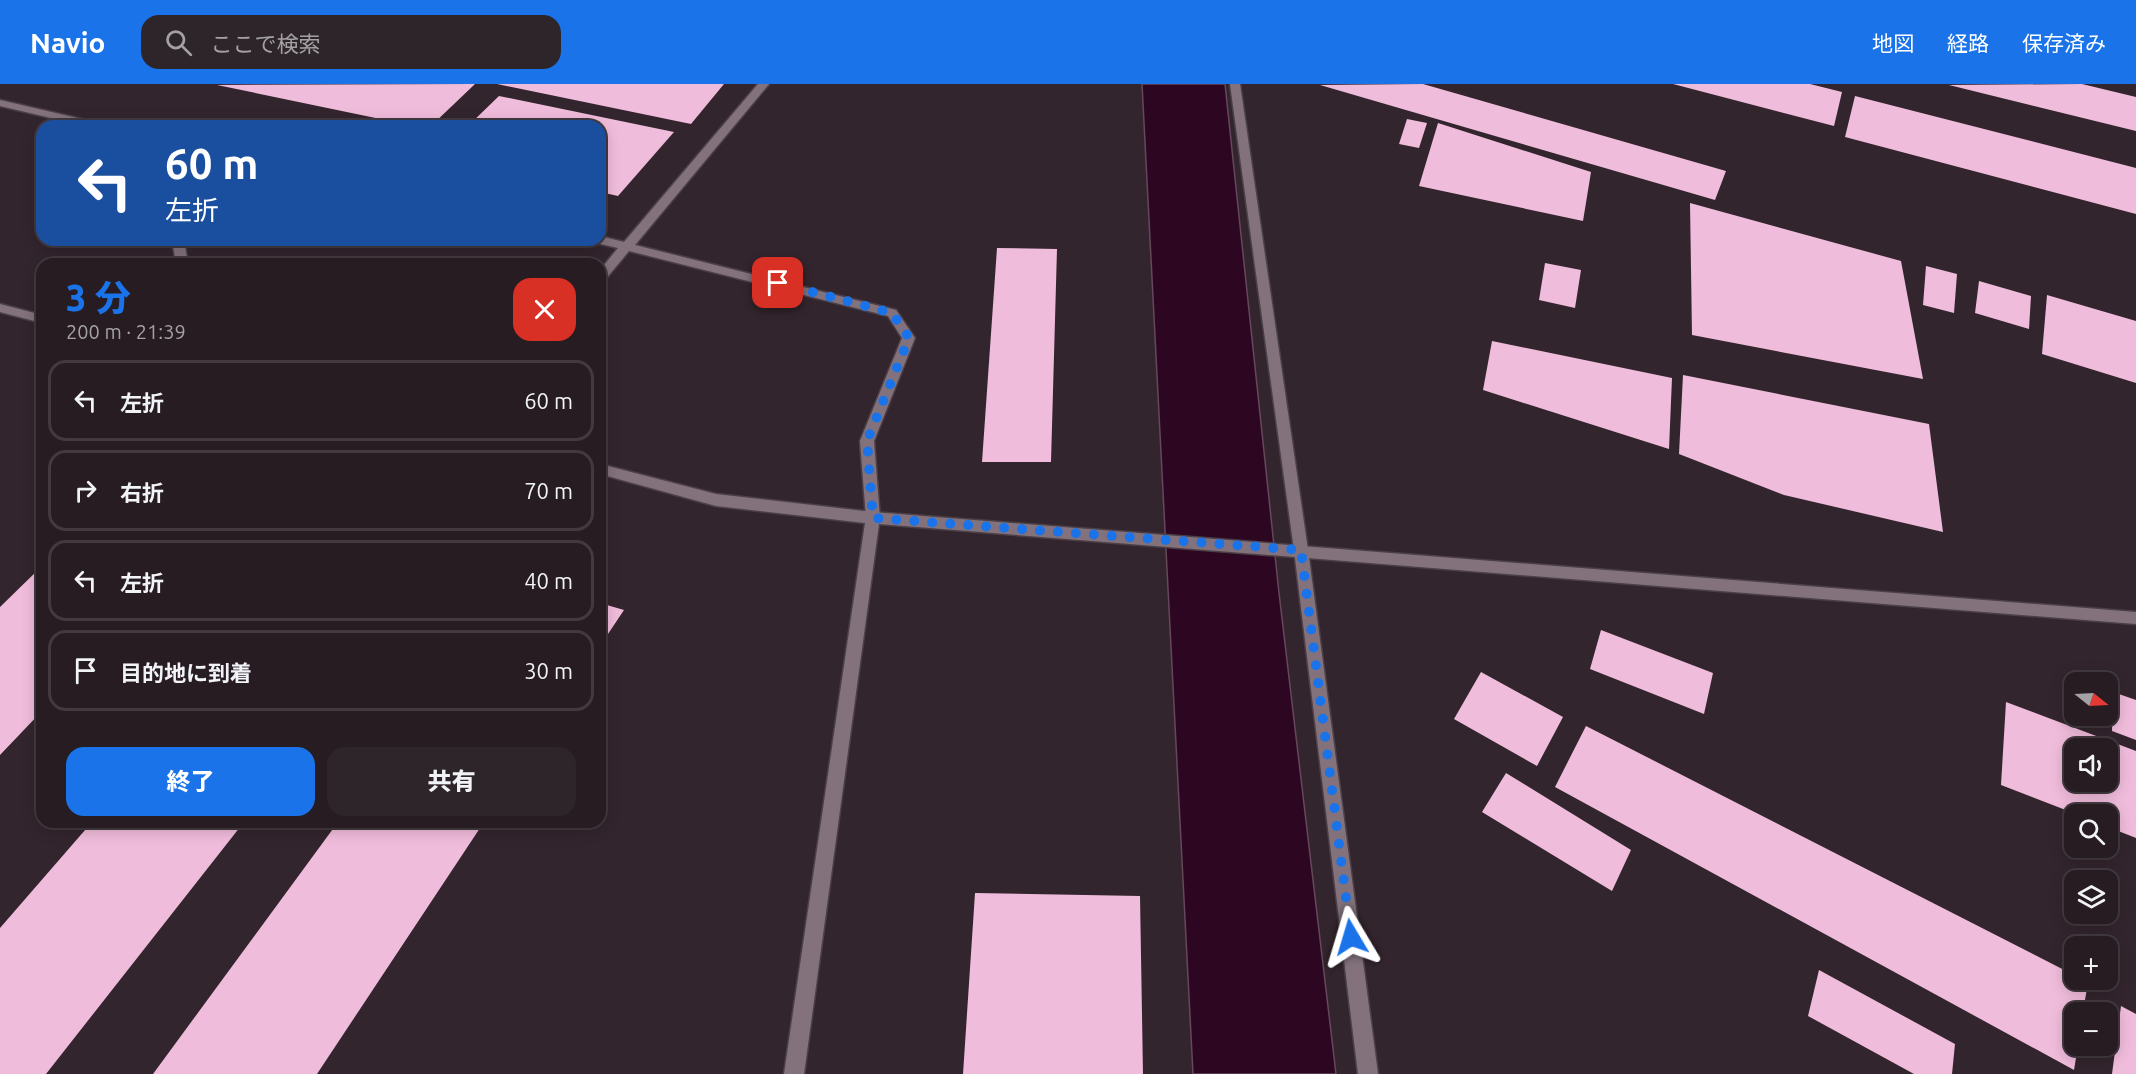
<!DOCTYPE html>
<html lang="ja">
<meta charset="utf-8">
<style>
body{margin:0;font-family:Ubuntu,"Noto Sans JP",sans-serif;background:#2e252a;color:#f1f3f6;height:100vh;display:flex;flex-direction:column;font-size:22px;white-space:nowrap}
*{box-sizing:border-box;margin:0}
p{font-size:20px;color:#a4a1a5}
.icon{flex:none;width:33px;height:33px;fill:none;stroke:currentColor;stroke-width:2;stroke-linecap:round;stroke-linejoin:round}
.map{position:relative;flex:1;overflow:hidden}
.details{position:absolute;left:36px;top:174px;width:570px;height:570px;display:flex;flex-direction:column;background:#261c22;border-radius:18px;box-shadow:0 3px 15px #0003,0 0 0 2px #423a40}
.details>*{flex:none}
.hud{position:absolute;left:36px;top:36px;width:570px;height:126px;border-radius:18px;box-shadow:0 3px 15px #0003,0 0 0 2px #423a40;background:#1a4fa0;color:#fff;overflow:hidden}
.needle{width:39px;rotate:108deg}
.controls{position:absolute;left:2064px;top:588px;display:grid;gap:12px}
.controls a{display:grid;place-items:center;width:54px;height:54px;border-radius:12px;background:#261c22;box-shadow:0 3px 15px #0003,0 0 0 2px #423a40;font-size:30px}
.pin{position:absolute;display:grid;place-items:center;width:51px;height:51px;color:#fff;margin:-26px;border-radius:12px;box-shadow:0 3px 9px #0006}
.me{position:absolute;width:66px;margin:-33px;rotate:353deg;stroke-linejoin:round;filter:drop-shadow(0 0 4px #0008)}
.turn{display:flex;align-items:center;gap:21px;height:126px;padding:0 30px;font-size:27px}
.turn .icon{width:78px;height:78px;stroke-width:2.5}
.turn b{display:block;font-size:42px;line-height:51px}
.round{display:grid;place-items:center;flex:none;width:63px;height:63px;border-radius:18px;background:#2e252a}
.head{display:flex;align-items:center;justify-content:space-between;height:102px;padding:0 30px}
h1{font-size:36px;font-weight:800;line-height:45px;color:#1a73e8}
.primary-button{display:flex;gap:12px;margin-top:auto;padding:12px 30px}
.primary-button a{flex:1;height:69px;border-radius:18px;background:#1a73e8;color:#fff;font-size:24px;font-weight:800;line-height:69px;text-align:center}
.primary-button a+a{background:#2e252a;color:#f1f3f6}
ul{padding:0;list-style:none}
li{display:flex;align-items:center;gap:18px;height:81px;margin:0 12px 9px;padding:0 18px;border:3px solid #423a40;border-radius:18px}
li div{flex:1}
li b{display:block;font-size:22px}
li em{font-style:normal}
header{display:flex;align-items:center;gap:36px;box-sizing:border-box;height:84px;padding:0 30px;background:#1a73e8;color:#fff}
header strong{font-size:28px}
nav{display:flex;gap:33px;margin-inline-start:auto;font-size:21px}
.search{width:420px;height:54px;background:#2e252a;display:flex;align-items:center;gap:15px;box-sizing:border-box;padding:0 21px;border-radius:18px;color:#a4a1a5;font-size:22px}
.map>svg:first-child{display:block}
</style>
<header>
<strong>Navio</strong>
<div class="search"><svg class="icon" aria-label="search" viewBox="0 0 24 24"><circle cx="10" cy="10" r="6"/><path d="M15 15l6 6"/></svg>ここで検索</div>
<nav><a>地図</a><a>経路</a><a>保存済み</a></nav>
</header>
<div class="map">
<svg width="2136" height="990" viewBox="0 0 2136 990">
<rect width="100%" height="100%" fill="#33252d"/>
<path fill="#2d0721" stroke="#65485c" stroke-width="1.5" d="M1142,0H1225L1279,509L1336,990H1193Z"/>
<path fill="#f0bcdb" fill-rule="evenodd" d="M475,0L431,42H414L217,1Z
M497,0H724L691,40Z
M1423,0L1726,87L1715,116L1320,1Z
M1673,0H1810L1842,8L1834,42Z
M2082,0L2136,13V47L1949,1Z
M499,12L674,48L618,112L600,108V42H468Z
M1855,12L2136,84V130L1845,53Z
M1407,35L1427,39L1419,64L1399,60Z
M1438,39L1591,88L1583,137L1419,102Z
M1690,119L1901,177L1923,295L1692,251Z
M997,164L1057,165L1051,378H982Z
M1545,179L1581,186L1575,224L1539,216Z
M1926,182L1957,190L1954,229L1923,221Z
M1979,197L2031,212L2029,245L1975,229Z
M2047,211L2136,237V299L2042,270Z
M1492,257L1672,294L1669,365L1483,306Z
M1683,291L1929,340L1943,448L1784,411L1679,370Z
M42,482V627L0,671V523Z
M600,519L624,526L600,562Z
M1601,546L1713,589L1704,630L1590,585Z
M1481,588L1563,633L1537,682L1454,635Z
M2113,608L2136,616V656L2112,647Z
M2006,618L2136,667V754L2108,743V730H2076L2001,701ZM2074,664H2108V698H2074Z
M1586,642L2074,891V896L2088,898L2083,928H2074V962H2078L2074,986L1555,703Z
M1506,689L1631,766L1612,807L1482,728Z
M92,738H244L46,990H0V844Z
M338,738H484L317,990H153Z
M975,809L1140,812L1143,990H963Z
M1819,886L1955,960L1952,990H1914L1808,932Z
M2121,922L2136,930V990H2112Z"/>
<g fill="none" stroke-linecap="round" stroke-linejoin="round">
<g stroke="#4c4048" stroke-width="3">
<path id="service" d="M758,0H769L635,161L896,226L915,254L874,357L880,434L873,440L866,434L860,357L902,254L888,232L629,167L604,197L600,198V186L618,164L596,159L594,156H600V152L624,158Z
M0,16L103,40L104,42H85L0,22Z
M172,156H184L188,180H176Z"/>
</g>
<g stroke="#4c4048" stroke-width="3">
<path id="minor" d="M1230,0H1240L1308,466L1378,990H1358L1294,466Z"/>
</g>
<g stroke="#4c4048" stroke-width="3">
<path id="tertiary" d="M0,220L42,231V239L0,228Z
M600,380L716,410L873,428L2136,528V540L879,440L804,990H784L865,439L716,422L600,390Z"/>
</g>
<use href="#service" fill="#83727c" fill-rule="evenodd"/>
<use href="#minor" fill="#83727c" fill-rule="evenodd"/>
<use href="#tertiary" fill="#83727c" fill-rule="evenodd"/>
</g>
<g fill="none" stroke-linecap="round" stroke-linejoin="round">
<path stroke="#1a73e8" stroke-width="10" stroke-dasharray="0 18" d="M778,199L892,229L909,254L867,357L873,434L1301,466L1351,853"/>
</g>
</svg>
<div class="controls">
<a><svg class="needle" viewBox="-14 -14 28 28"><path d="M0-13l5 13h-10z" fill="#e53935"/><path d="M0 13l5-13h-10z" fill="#a4a1a5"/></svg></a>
<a><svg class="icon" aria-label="sound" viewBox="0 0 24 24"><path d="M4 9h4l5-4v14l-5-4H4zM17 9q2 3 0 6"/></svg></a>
<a><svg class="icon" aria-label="search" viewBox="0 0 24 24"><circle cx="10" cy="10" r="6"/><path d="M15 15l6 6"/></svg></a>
<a><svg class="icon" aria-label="layers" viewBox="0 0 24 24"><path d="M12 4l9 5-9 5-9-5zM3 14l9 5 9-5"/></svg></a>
<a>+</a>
<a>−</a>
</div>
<div class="pin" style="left:778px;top:199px;background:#d93025"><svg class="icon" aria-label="arrive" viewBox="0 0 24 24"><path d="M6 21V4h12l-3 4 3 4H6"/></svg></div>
<svg class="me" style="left:1351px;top:853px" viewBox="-20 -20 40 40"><path d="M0-17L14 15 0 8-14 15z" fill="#1a73e8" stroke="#fff" stroke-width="4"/></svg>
<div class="hud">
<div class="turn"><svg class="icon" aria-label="left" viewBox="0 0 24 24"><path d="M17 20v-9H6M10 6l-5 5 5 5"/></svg><div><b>60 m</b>左折</div></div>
</div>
<section class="details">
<div class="head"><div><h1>3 分</h1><p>200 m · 21:39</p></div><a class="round" style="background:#d93025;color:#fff"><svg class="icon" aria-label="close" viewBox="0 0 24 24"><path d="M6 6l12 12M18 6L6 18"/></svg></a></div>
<ul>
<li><svg class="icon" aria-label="left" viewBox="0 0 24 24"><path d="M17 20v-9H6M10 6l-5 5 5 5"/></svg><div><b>左折</b></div><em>60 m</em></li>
<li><svg class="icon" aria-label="right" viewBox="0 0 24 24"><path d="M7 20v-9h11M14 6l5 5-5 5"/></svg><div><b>右折</b></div><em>70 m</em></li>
<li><svg class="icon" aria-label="left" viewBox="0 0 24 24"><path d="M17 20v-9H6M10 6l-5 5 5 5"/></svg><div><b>左折</b></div><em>40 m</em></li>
<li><svg class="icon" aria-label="arrive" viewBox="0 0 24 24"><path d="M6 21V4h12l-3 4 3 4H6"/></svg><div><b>目的地に到着</b></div><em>30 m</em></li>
</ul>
<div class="primary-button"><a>終了</a><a>共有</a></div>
</section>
</div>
